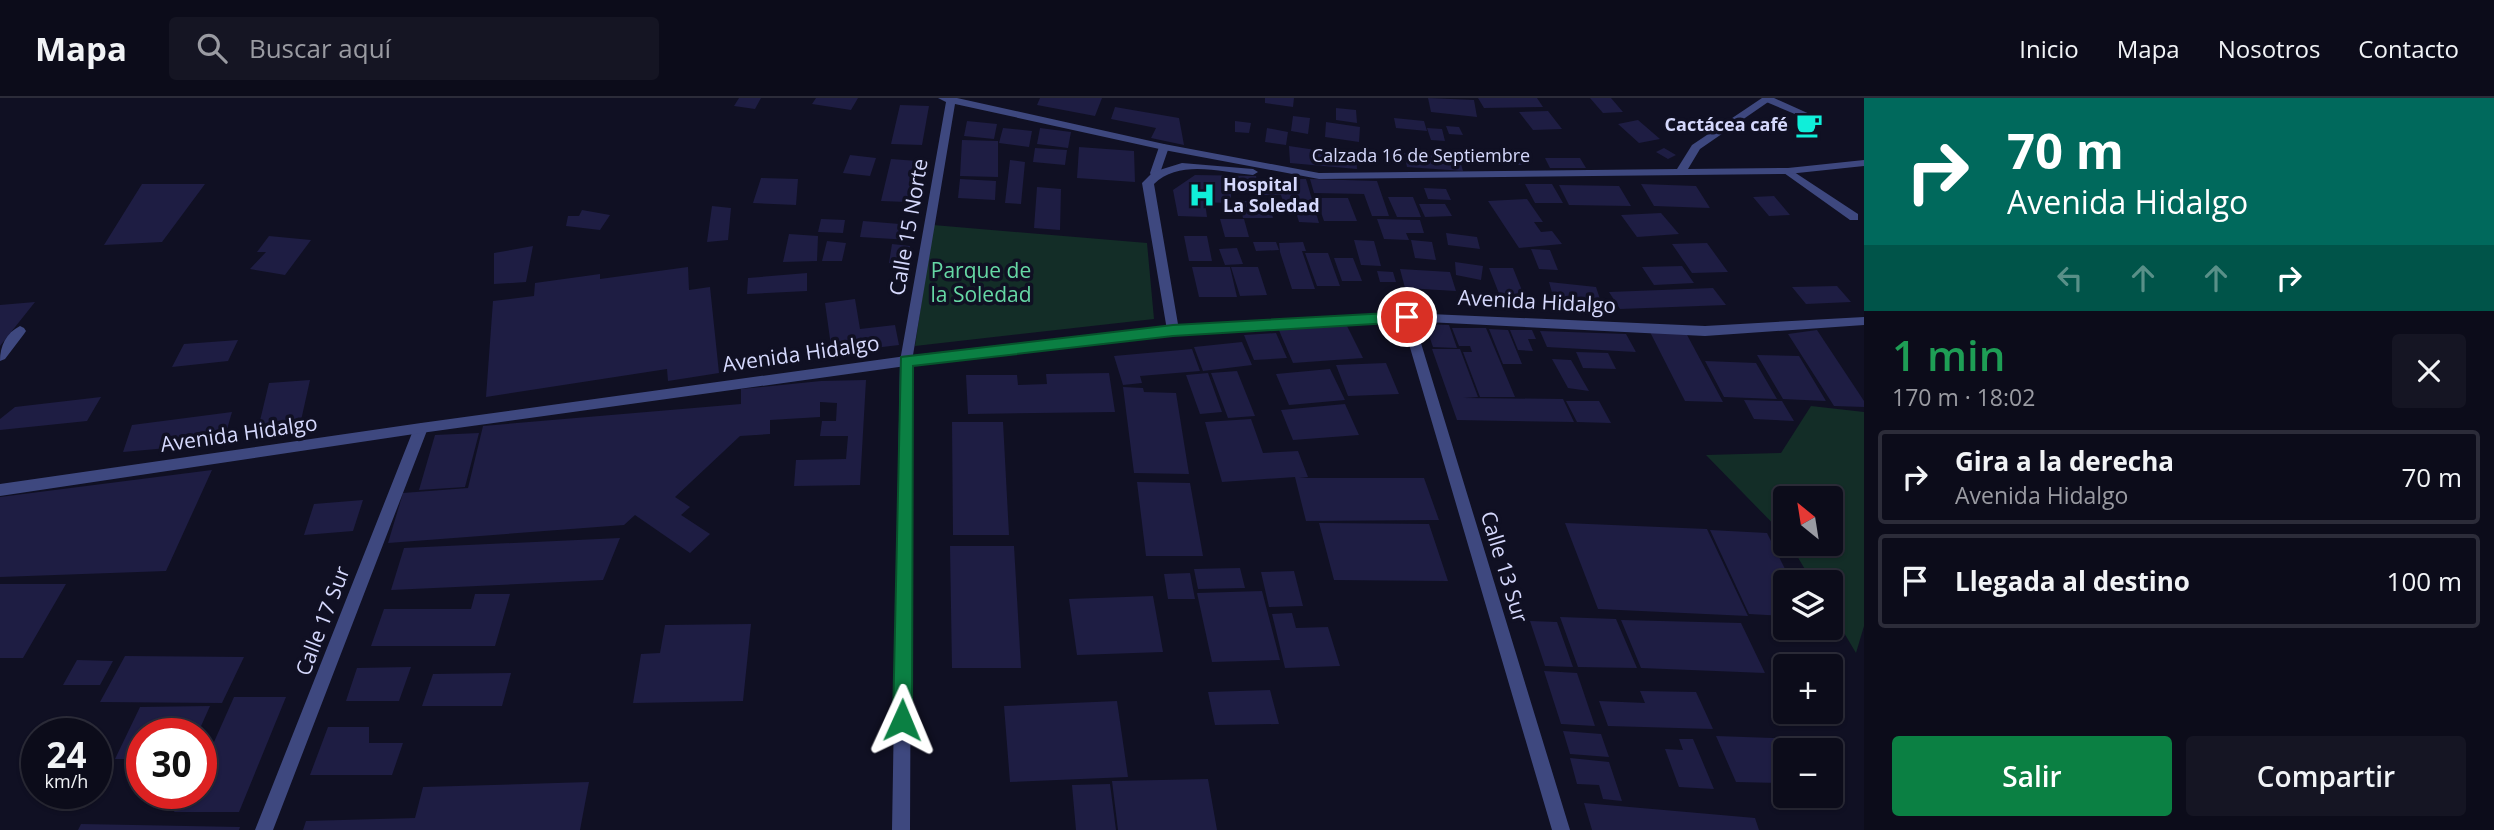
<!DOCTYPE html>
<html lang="es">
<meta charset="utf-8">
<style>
body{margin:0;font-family:"Open Sans",sans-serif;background:#151523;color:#f1f3f6;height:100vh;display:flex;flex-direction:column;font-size:26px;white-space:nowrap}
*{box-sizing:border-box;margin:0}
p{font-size:23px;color:#9a9ba2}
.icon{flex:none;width:38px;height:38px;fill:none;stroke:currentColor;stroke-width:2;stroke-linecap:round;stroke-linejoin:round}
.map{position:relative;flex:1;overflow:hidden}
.details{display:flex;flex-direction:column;background:#0c0c1a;width:630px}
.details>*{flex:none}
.top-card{background:#00695c;color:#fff;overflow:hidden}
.needle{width:46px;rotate:330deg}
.controls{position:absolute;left:1773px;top:388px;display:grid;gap:14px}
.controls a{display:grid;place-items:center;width:70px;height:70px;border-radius:7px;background:#0c0c1a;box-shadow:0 2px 5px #0004,0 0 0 2px #2c2c39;font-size:35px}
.speed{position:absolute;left:21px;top:620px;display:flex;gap:14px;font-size:35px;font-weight:700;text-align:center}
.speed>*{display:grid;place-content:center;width:91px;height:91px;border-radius:50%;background:#0c0c1a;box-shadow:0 2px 5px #0004,0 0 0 2px #2c2c39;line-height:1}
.speed small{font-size:18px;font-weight:400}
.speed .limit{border:10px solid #d22;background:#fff;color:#111}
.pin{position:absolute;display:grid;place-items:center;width:60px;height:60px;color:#fff;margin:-30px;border:4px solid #fff;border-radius:50%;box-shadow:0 2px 7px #0007}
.me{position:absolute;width:77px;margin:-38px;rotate:1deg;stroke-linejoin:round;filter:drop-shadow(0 0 5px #0008)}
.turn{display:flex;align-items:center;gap:24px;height:147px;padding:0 28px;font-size:32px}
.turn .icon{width:91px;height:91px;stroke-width:2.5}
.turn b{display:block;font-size:49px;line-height:60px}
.lanes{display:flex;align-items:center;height:66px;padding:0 28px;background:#0003;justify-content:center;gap:35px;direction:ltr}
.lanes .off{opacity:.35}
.round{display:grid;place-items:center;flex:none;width:74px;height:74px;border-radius:7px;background:#151523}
.overview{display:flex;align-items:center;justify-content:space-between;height:119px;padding:0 28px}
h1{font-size:42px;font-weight:600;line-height:52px;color:#1e9e55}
.primary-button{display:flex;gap:14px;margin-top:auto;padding:14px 28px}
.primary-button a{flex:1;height:80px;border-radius:7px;background:#0b8043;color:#fff;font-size:28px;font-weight:600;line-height:80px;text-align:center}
.primary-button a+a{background:#151523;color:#f1f3f6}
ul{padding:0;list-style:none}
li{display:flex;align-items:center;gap:21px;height:94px;margin:0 14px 10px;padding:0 14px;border:4px solid #2c2c39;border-radius:7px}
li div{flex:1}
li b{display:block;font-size:26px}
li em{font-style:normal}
header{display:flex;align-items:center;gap:42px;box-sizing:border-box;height:98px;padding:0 35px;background:#0c0c1a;border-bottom:2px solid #2c2c39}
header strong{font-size:33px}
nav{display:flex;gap:38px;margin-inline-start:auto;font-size:24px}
.search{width:490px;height:63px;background:#151523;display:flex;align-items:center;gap:18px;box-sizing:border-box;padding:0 24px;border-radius:7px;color:#9a9ba2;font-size:26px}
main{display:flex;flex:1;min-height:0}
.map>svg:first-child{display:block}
</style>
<header>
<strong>Mapa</strong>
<div class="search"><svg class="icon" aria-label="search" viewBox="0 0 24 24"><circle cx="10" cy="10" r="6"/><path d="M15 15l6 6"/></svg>Buscar aquí</div>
<nav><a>Inicio</a><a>Mapa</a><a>Nosotros</a><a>Contacto</a></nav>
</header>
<main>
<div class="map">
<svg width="1864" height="732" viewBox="0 0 1864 732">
<rect width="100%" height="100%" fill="#101023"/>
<path fill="#132d27" d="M933,127L1147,145L1154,221L915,248Z
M1811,308L1864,314V528L1856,555L1831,513L1830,485H1813L1790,446H1830V401H1785V438L1706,357L1781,355Z"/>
<path fill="#1e1d43" d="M739,0H761L755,11L734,8Z
M816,0H858L851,12L812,6Z
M1040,0H1102L1095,18L1037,7Z
M1265,0H1294L1293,9L1265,5Z
M1428,0L1474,2L1477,19L1431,14Z
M1478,0H1537L1543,9L1484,10Z
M1590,0H1611L1623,14L1603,15Z
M900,7L929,8L922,47L891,46Z
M1115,9L1179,20L1184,47L1151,40L1156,30L1111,21Z
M1336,10L1356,12L1357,25L1336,22Z
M1548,13L1562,31L1533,32L1519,14Z
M1293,18L1310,20L1308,36L1291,33Z
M1394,20L1424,23L1427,33L1396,30Z
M1638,22L1660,41L1639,45L1618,26Z
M967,23L997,26L994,41L964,38Z
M1235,23L1251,25L1249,35L1235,34Z
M1326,24L1360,29L1359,44L1325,39Z
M1446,28L1459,29L1463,37L1449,36Z
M1003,30L1032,33L1029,49L999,45Z
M1040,30L1071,34L1068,50L1037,46Z
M1267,30L1288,34L1286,47L1265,44Z
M1427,30L1442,31L1445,43L1431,42Z
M962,42L998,43V79L960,78Z
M1289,48L1356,58L1357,71L1290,65Z
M1079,49L1134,53L1135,84L1077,80Z
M1035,50L1067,52L1065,67L1033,64Z
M1664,50L1676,57L1668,61L1656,54Z
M1404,55L1459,59L1463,73L1407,69Z
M850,57L876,60L870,78L843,75Z
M1508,58L1523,59L1526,67H1511Z
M1545,60H1580L1586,70H1550Z
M891,61L917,63L907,104L881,103Z
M1010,62L1025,64L1021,106L1005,105Z
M1195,77L1256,78L1260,95L1231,94V100H1225L1226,105L1205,104L1207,119L1178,118L1173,92Z
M761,80L798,81L796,107L753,105Z
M960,81L996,83L995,102L958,100Z
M1260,81H1306L1319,125L1299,124L1293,104H1283L1281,97H1264Z
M1310,81L1377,83L1389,118H1372L1364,96L1314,95Z
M142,86H205L162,144L104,147Z
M1525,86H1552L1563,105H1535Z
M1641,86L1696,88L1710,110L1654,108Z
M1559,87L1619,88L1631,108L1569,107Z
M1037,89L1061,91L1060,132L1034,130Z
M1424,90L1446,91L1451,102L1428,101Z
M1774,98L1790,117L1769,118L1753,99Z
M1388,99H1413L1421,119H1397Z
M1316,100H1348L1357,123H1324Z
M1527,101L1543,124H1534L1541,134L1552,133L1562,146L1519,150L1488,103Z
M1239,103H1268L1273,120H1243Z
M1419,106H1445L1452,118L1425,119Z
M712,108L731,110L728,142L707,144Z
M582,112L610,117L600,132L566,128L568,118H579Z
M1661,115L1679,136L1637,139L1621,117Z
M821,121L845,122L843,135L818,134Z
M1220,121H1244L1249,139H1225Z
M1377,121L1420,122L1424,135H1406L1409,142L1384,141Z
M863,123L912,127L910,142L860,139Z
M1446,135L1477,139L1480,151L1448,147Z
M789,136L818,138L817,163L783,164Z
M269,138L311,142L285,177L250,171L266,154H257Z
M1184,138H1207L1212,163H1189Z
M1354,142L1374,143L1381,168L1361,167Z
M1411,142L1432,144L1436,162L1415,160Z
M827,143L846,145L842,163H822Z
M1253,144H1276L1279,152L1256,153Z
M1303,144L1306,153H1302L1315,191H1292L1280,154L1279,145Z
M1707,145L1728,174L1692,175L1672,146Z
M892,146L910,148L907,166L889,165Z
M533,148L526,184L494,186V155Z
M1237,150L1243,166L1225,167L1219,151Z
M1531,151L1550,152L1558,172L1539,171Z
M1305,155H1328L1340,188H1317Z
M1334,160H1353L1362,183H1342Z
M1455,164L1483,168L1481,182L1456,177Z
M1682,168L1694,185L1654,187L1642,169Z
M688,169L689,192L710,189L719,275L668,283L667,271L486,299L493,203L534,198L535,185L600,176V181Z
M1192,169H1230L1237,199H1199Z
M1231,169H1258L1267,197L1240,198Z
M1489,170H1513L1525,200L1500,198Z
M1400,171L1450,174L1456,193L1405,190Z
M1377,173L1393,174L1396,184H1380Z
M807,175V193L747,196L748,180Z
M1549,184L1596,189L1601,204L1553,198Z
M1837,188L1851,204L1806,206L1792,189Z
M1713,190L1726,207L1620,211L1609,194Z
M855,201L860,231L895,227L899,247L832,255L825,205Z
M35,204L0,248V207Z
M1346,226L1363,260L1293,265L1278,230Z
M1425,226L1449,227L1457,250L1433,249Z
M1452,230H1486L1515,299H1480L1463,254H1472L1470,248H1459Z
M1489,231L1508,232L1522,266H1503Z
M1510,232H1532L1536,241H1528L1533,253L1518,252Z
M1817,232L1864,303V309L1834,308L1788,236Z
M1540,233L1626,236L1636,254L1547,249Z
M1650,234L1686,235L1723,304L1685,303Z
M1276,235L1287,260L1254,262L1244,237Z
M238,242L228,263L172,269L184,246Z
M1242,244L1252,267L1203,273L1194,249Z
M1192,251L1200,273L1140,278L1142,285L1123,287L1114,258Z
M1432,251H1460L1478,299L1463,300L1563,301L1574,324L1457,322Z
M1576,254L1608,255L1616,271L1583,270Z
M1757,257L1799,258L1826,303L1783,301Z
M1552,261L1571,262L1589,293L1568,290Z
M1705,263L1756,265L1777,301L1724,299Z
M1386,265L1399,296L1348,298L1336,267Z
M1330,271L1345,302L1289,307L1276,276Z
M1237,273L1255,318L1228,320L1211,275Z
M1109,275L1115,314L968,316L966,277H1017L1018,287L1047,286L1046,276Z
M1208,275L1222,314L1200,316L1186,277Z
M310,282L300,327L258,331L269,285Z
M866,282L860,387L794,388L796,362L846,361L848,338H820L822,323H836L837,305L820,304V319L770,322V336L740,338L675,399L690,409L681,417L710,436L690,455L635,417L624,427L388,445L403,395L468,390L483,328L741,306V291L821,283Z
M1123,289L1143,290L1144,294L1176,295L1189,376L1134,375Z
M101,299L87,323L0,332V321L15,309Z
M1744,302L1782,303L1794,323L1754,321Z
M1566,303H1599L1611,325L1577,324Z
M1345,306L1359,337L1293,342L1281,312Z
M232,314L223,345L123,354L132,327Z
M1251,321L1263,355L1298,353L1308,379L1299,380H1424L1439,422L1306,423L1295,379L1222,384L1205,324Z
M952,324H1003L1009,437H953Z
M479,335L465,389L419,392L435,337Z
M212,372L166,473L0,479V399Z
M1137,384L1190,385L1203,458H1146Z
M363,402L353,433L304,437L314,406Z
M1319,425L1429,426L1448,483L1334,482Z
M1565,425L1707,431L1748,518L1598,511Z
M1710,432L1767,435L1792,485H1785V518L1749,516Z
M620,440L603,482L391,492L404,450Z
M950,448H1014L1021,570H952Z
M1240,470L1245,490L1198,491L1194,471Z
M1294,473L1303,508L1269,509L1261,474Z
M1190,475L1195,501H1168L1164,476Z
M0,486H66L23,560H0Z
M1262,493L1280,562L1212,564L1197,495Z
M475,496H510L495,548H371L384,511H471Z
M1153,498L1163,554L1077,557L1069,501Z
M1292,515L1296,530L1328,529L1340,568L1285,570L1272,516Z
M1560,519L1616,521L1637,570L1578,569Z
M1621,522L1741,525L1765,575L1641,570Z
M1530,523L1557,524L1573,569L1545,568Z
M751,526L743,603L633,605L641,556L660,555L665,527Z
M125,558L244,559L222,605L100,604Z
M77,562L113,563L100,587H63Z
M411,569L399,603H346L357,570Z
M1544,573L1577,575L1595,628L1561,626Z
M511,575L502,608H422L433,576Z
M1270,592L1279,626L1215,627L1208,594Z
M1640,593L1696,594L1713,631L1608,628L1599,603L1645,605Z
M234,599H286L239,714H174L183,695H201V653L205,645L214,644Z
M1117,603L1128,679L1010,684L1004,608Z
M210,608L198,635H142V661H115L140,609Z
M328,629H369V645H403L392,677H310Z
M1563,633L1601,636L1609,659L1570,656Z
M1716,638L1804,641L1810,653H1785V685L1736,684Z
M1679,641H1693L1714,691L1679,689L1665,651L1683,652Z
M1570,660L1609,664L1622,703L1603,701L1599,687L1577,686Z
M1208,681L1217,732H1118L1112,683Z
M589,684L580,732H303L306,723L415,720L423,689Z
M1110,686L1116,732H1076L1072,687Z
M1584,705L1755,720L1759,732H1592Z
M81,726L240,729L239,732H78Z"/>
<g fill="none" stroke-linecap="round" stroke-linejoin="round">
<path fill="#3e487f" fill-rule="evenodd" d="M1764,0H1774L1823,22L1822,24H1814L1764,3Z
M1164,46L1169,49L1160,75L1155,78L1151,77L1150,75L1159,49Z
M1788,70L1858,116V122H1850L1784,75L1783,73Z"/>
<path fill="#3e487f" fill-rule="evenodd" d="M938,0H957L1164,46L1319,75L1677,71L1692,47L1762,0H1774L1700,51L1688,71L1788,70L1864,62V68L1788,76L1319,81L1164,52L955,6L912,263L910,732H892L900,263L946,4Z
M1182,65L1253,71L1258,74L1253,77C1221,74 1179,61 1154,86L1179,232L1173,237L1167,232L1142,85L1153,74Z
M1407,215L1413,219L1570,732H1552L1401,219Z
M20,228L24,230L26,233L24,236L5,261L0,263C0,248 6,235 20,228Z
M421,325L428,330L273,732H255L414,330Z"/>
<path fill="#3e487f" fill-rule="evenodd" d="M1407,215L1705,228L1864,219V227L1705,238L1407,223L1173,237L906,268L421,335L0,398V386L421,325L906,258L1173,227Z"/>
</g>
<path fill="#0b8043" stroke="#07532c" stroke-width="2" d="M1407,214L1414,219L1407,224L1173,238L913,268L912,622L909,628L902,631L895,628L893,622L901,259L1173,227Z"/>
<defs>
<g id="cafe-bare" transform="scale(2.1)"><path d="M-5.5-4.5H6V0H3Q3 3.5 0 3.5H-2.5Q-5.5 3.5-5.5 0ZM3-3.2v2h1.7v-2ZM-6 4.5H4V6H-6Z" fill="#10eed9" stroke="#101023" stroke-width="2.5" paint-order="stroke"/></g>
<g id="hospital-bare" transform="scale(2.1)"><path d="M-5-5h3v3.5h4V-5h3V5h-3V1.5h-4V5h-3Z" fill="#10eed9" stroke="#101023" stroke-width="2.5" paint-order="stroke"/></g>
</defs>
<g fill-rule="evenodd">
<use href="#cafe-bare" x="1809" y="27"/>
<use href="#hospital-bare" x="1202" y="97"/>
</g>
<g text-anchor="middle" stroke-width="7" stroke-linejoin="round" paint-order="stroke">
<g font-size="18" font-weight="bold" fill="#d5d8fc" stroke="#101023" text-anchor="end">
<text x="1788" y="33">Cactácea café</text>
<text x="1223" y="93" text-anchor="start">Hospital<tspan x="1223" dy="21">La Soledad</tspan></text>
</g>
<g font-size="18" fill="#d5d8fc" stroke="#101023">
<text x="1421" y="64">Calzada 16 de Septiembre</text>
</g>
<g font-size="21" fill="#d5d8fc" stroke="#101023">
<text transform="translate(909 129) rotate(-80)" y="7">Calle 15 Norte</text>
<text transform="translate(1537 204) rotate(3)" y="7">Avenida Hidalgo</text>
<text transform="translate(801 256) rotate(-8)" y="7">Avenida Hidalgo</text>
<text transform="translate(239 336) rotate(-8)" y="7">Avenida Hidalgo</text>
<text transform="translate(1504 469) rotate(73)" y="7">Calle 13 Sur</text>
<text transform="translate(323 523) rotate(-69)" y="7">Calle 17 Sur</text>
</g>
<g font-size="21" fill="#66d8a5" stroke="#101023">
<text x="981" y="180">Parque de<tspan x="981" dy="24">la Soledad</tspan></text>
</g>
</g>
</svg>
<div class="controls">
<a><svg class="needle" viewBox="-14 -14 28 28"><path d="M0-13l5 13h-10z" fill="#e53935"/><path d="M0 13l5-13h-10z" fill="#9a9ba2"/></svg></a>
<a><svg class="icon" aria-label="layers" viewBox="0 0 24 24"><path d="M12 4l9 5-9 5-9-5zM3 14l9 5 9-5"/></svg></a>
<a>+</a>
<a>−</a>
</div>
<div class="speed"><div>24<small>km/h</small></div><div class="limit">30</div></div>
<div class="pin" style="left:1407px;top:219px;background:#d93025"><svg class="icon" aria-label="arrive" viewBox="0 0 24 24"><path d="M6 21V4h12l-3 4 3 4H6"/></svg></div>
<svg class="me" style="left:902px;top:622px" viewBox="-20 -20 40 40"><path d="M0-17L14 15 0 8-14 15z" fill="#0b8043" stroke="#fff" stroke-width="4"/></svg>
</div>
<section class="details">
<div class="top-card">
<div class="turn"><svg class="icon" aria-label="right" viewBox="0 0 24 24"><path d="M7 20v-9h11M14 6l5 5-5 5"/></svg><div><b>70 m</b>Avenida Hidalgo</div></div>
<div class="lanes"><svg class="icon off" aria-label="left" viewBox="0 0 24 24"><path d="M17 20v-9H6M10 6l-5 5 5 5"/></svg><svg class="icon off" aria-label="ahead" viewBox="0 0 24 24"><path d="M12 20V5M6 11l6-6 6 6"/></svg><svg class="icon off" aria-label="ahead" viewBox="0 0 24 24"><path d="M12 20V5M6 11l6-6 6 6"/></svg><svg class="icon" aria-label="right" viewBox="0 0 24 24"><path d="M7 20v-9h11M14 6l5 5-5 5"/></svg></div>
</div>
<div class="overview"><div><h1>1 min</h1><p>170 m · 18:02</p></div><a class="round"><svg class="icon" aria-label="close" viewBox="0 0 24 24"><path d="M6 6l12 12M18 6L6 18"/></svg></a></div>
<ul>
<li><svg class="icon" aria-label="right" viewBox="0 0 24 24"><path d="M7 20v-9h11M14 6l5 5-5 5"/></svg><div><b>Gira a la derecha</b><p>Avenida Hidalgo</p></div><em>70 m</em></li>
<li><svg class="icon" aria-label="arrive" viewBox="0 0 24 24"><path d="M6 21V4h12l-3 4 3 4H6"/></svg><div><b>Llegada al destino</b></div><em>100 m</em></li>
</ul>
<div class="primary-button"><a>Salir</a><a>Compartir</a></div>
</section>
</main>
